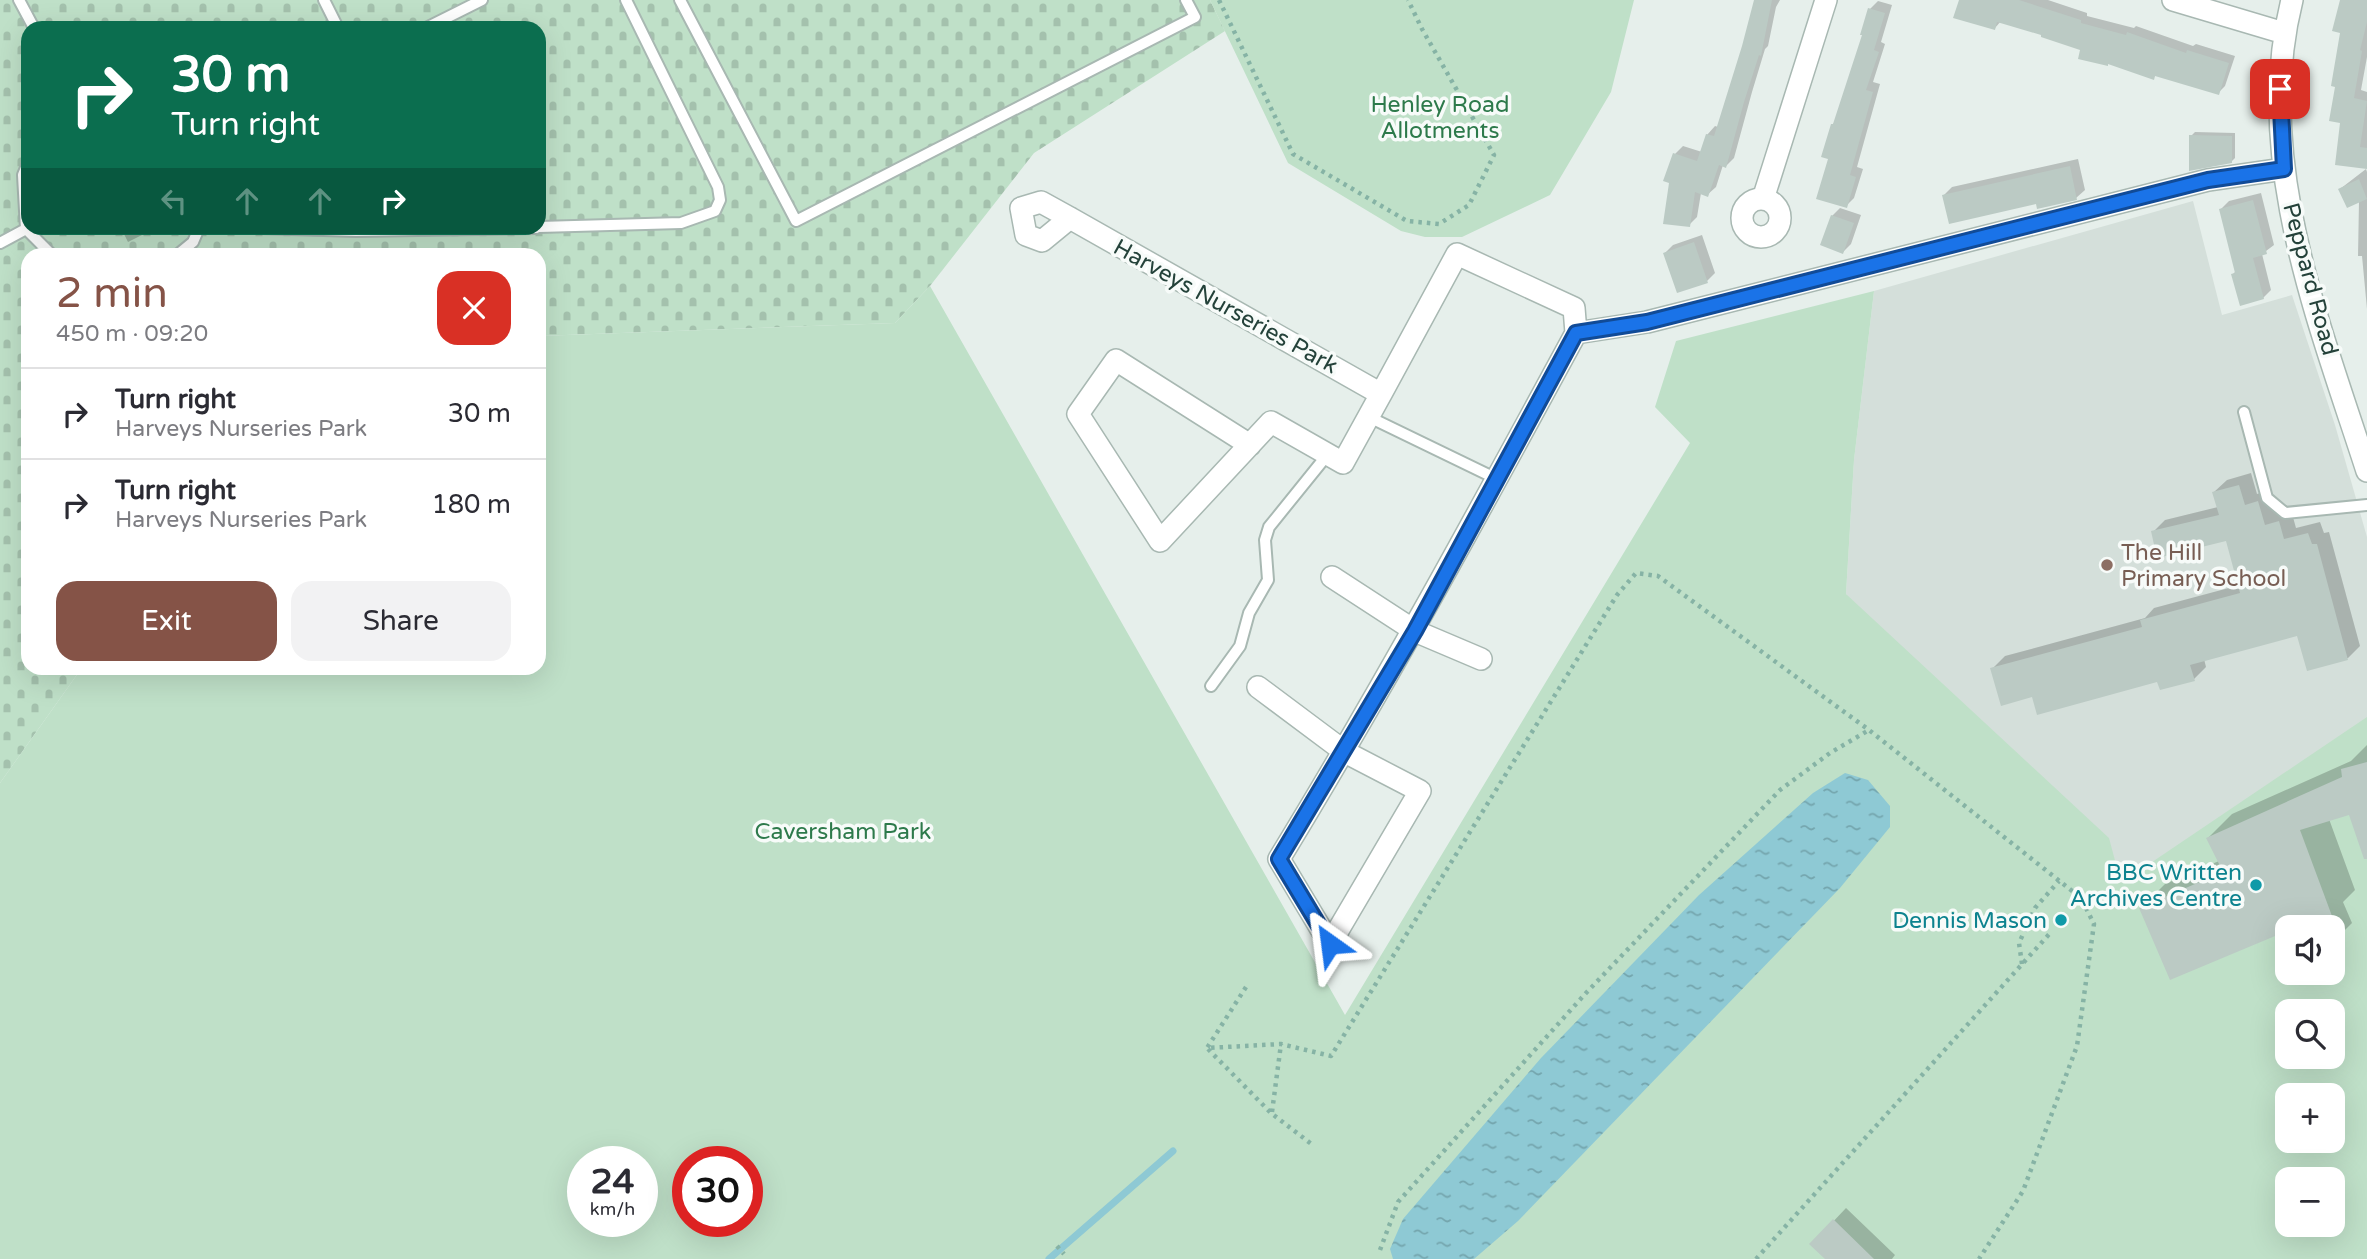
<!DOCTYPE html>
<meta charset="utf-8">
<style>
body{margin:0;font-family:"Varela Round",sans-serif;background:#f2f2f3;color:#2b2b33;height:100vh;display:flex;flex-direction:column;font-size:26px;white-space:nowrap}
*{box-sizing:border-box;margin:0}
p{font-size:23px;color:#7c7c81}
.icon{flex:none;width:38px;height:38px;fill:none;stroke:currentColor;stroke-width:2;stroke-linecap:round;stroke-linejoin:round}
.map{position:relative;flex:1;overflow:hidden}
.drawer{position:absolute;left:21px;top:248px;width:525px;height:427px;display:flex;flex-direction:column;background:#fff;border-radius:21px;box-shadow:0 7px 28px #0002}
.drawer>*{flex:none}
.guide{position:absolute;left:21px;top:21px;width:525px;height:214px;border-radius:21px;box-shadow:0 7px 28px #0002;background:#0b6e4f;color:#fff;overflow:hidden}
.fabs{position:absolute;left:2275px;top:915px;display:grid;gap:14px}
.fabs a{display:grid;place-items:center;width:70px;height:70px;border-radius:14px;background:#fff;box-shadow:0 7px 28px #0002;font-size:35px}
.speed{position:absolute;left:567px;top:1146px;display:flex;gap:14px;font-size:35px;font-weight:700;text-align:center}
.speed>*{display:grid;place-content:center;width:91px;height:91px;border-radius:50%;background:#fff;box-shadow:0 7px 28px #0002;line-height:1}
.speed small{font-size:18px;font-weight:400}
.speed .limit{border:10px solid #d22;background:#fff;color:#111}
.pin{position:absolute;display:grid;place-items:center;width:60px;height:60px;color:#fff;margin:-30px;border-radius:14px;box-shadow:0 4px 10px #0006}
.me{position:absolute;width:77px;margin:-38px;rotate:329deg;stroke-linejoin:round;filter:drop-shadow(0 0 5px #0008)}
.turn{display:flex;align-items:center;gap:24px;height:147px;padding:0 35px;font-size:32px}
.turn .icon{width:91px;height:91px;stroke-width:2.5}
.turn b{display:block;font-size:49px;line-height:60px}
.lanes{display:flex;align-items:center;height:66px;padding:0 35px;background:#0003;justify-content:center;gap:35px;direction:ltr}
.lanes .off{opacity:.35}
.round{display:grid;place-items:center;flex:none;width:74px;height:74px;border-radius:21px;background:#f2f2f3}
.overview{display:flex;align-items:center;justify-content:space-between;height:119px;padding:0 35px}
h1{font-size:42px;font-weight:600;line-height:52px;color:#855347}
.button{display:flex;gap:14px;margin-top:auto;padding:14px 35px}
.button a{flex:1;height:80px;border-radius:21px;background:#855347;color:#fff;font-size:28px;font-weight:600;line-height:80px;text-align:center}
.button a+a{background:#f2f2f3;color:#2b2b33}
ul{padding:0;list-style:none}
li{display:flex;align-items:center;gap:21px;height:91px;padding:0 35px;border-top:2px solid #e1e1e2}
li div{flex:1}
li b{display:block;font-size:26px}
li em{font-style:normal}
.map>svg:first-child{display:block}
</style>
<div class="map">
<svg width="2367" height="1259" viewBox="0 0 2367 1259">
<defs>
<pattern id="cemetery-stones" width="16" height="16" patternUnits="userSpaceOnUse" patternTransform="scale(1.75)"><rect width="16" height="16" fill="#bfe0c8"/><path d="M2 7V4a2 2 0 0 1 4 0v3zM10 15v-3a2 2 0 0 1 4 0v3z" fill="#a4c1ad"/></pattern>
<pattern id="water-ripples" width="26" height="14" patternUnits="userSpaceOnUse" patternTransform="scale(1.75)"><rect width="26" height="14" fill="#8ec9d4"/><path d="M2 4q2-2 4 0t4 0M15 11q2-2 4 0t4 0" fill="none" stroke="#74a5ad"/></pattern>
</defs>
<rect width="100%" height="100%" fill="#e6efeb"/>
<path fill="#d4dfda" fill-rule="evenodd" d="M2193,201L2222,315L2292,295L2335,425L2367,537V963L2146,1061L1846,594L1854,460L1874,291ZM2287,928H2333V973H2287Z"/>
<path fill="url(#cemetery-stones)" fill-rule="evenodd" d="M0,0H1210L1225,31L1034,153L930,286L895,323L539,336V256H28V668L81,669L0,783ZM28,28H539V228H28Z"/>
<path fill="#bfe0c8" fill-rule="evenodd" d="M1210,0H1634L1611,92L1550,195L1462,237H1425L1401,231L1288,163Z
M930,286L1345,1015L1690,443L1655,407L1676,341L1874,291L1854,460L1846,594L2109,838L2121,883L2367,717V1259H0V783L81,669L539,668V336L895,323ZM2287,928H2333V973H2287ZM2287,1012H2333V1057H2287ZM2287,1096H2333V1141H2287ZM583,1162H642V1222H583ZM688,1162H747V1222H688ZM2287,1180H2333V1225H2287Z"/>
<path fill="url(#water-ripples)" d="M1845,773L1868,780L1890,806V827L1840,888L1518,1221L1474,1259H1393L1390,1249L1403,1219L1541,1058L1699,895L1813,793Z"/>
<path fill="#0003" d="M1755,0H1780L1776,7L1768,46L1765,49L1752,92L1734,158L1726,166L1723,165L1716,187L1707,195L1701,193L1697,217L1689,225L1675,154L1683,146L1702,152L1707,135L1715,126L1718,127L1744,47Z
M1960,0H2048L2087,13V16L2134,28L2136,26L2193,46L2196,44L2235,56L2225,86L2218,93L2157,74L2153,78L2044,34L2001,21L1995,28Z
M2342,0H2367V57L2361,90L2367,92V167L2341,121Z
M1878,1L1892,5L1881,42L1885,44L1873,82L1880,84L1857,167L1863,169L1854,198L1846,206L1830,158L1832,125L1835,122L1864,34L1870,9Z
M2195,132L2235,133V158L2231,162L2191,136Z
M2078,159L2085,190L2076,198L2037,202L1944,195L1952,187Z
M2366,169L2367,172V309L2362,256H2358L2359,201L2340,189Z
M2261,193L2274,245L2262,254L2271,290L2263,298L2233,274L2236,271L2221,209L2229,201Z
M1840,208L1861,215L1851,244L1843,252L1832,216Z
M121,228H156L128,242Z
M1702,235L1715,273L1707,281L1665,253L1673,245Z
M2251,473L2257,494L2270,490L2277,514L2291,510L2296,528L2320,522L2324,533L2329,532L2360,646L2348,658L2308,669L2298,633L2204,659L2206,667L2194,679L2159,680L2033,695L1992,669L2005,656L2145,618L2154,608L2240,585L2227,539L2153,532L2165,520L2218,507L2214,492L2227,480Z
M2367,745V832L2350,813L2329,819L2355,890L2343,902L2352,923L2333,942V928H2287V938L2284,931L2141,908L2165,884L2219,861L2208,838L2232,814L2351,761Z
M1846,1208L1895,1255L1892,1259H1827L1812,1244Z"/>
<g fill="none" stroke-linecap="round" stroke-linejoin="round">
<path stroke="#8ec9d4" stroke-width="7" d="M1049,1259L1173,1151"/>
</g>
<path fill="#bbcac4" d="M1754,0H1772L1761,56L1759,55L1744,102L1726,168L1719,165L1708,197L1695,192L1690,227L1663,224L1669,183L1663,181L1673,153L1697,161L1706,134L1714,136L1742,46Z
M1959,0H2019L2081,20V23L2126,35L2127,32L2186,53L2187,50L2229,63L2219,95L2155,76L2154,80L2108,64V66L2078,59L2080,50L2041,37V35L1997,22L1995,30L1953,18Z
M2340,0H2367V22L2360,50L2362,51L2354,98L2367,101L2360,147L2367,148V169L2335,165L2340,123L2329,121L2335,87L2331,86L2340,33L2332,31Z
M1868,8L1885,13L1874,50L1879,52L1866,90L1873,92L1850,175L1856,177L1847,208L1816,199L1828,159L1821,157L1831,124H1833L1862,35H1860Z
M2189,135L2232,136V163L2189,171Z
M2070,166L2077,200L2037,209L2036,204L1949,224L1942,195Z
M2359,179L2367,199L2347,208L2338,189Z
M2253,200L2267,254L2253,258L2264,299L2240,306L2231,274L2235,273L2219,209Z
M1831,215L1854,223L1843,254L1820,245Z
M1694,242L1708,283L1677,293L1663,253Z
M2239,485L2245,505L2258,501L2265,525L2279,521L2284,539L2308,533L2312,544H2317L2348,660L2307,671L2297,636L2190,665L2195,681L2160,690L2157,682L2037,715L2032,697L2001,706L1990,668L2142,627L2140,620L2240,593L2226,541L2157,558L2151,531L2219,515L2212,492Z
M2367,762V859H2364L2349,815L2300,830L2332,916L2318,923L2320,928H2287V931L2170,980L2139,908L2223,872L2206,838L2342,777L2341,769Z
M1833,1219L1874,1259H1825L1809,1244Z"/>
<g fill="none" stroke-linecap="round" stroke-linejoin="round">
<g stroke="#a8b8b2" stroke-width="14">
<path id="service" d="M19,0L34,28
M324,0L338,28
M680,0L796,221L1195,17L1186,0
M426,28L482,0
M28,163L23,175L26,229L53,256
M539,227L681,223L715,211L720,200L718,187L626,0
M258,228L356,231L536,228
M0,243L26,229
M176,256L193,242L199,228
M2244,412L2267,498L2285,513L2367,505
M1369,417L1497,479
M1211,686L1240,646L1249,613L1268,580L1265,540L1269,527L1328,454"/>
</g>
<g stroke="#a8b8b2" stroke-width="24">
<path id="minor" d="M2173,0L2284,33
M2292,0C2252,158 2319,322 2367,471
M1742 218a19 19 0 1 1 38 0a19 19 0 1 1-38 0Z
M1763,199L1826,0
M1070,218L1042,241L1026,235L1021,208L1041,202L1070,218L1381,394L1457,254L1574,308L1576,333C1480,510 1384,687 1279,859L1330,944L1420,791L1345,752L1258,687
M1576,333L1647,322L2208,180L2284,169
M1250,445L1116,360L1078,414L1160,541L1271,422L1343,463L1381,394
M1332,577L1415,631L1481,659"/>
</g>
<path stroke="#86b3a5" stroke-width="4.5" stroke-dasharray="3.5 5" stroke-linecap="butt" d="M1219,0L1293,154L1407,221L1439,224L1469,205L1494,155L1422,29L1408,0
M2022,964L2019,943L2035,908L2059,881
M1246,987L1207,1048L1281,1044L1331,1056L1617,595L1636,573L1658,576L1869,730L2081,898L2094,924L2077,1046L2023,1191L1979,1259
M1208,1049L1271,1113L1314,1146
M1272,1112L1281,1044
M1057,1246L1064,1254
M1380,1250L1398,1202L1586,993L1780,790L1830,753L1869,730
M1756,1259L2052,931"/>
<use href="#service" stroke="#fff" stroke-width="10"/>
<use href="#minor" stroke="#fff" stroke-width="21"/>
</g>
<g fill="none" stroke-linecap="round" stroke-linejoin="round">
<g stroke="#114b97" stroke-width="18">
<path id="route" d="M1330,944L1279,859L1415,631L1576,333L1647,322L2208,180L2284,169L2280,89"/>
</g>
<use href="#route" stroke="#1a73e8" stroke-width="12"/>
</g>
<circle fill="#8d6e63" stroke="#f7fbf9" stroke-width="2.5" cx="2107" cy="565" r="7"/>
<g fill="#0f9aa8" stroke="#f7fbf9" stroke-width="2.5">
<circle cx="2256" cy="885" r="7"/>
<circle cx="2061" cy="920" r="7"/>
</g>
<g text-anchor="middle" stroke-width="7" stroke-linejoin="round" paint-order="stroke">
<g font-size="23" fill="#2d7a4b" stroke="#f7fbf9">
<text x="1440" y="112">Henley Road<tspan x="1440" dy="26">Allotments</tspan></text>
<text x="843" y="839">Caversham Park</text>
</g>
<g font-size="23" fill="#24423a" stroke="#f7fbf9">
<text transform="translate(2311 279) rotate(75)" y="8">Peppard Road</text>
<text transform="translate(1226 306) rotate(29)" y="8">Harveys Nurseries Park</text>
</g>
<g font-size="23" fill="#785e54" stroke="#f7fbf9" text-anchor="start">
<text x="2121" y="560">The Hill<tspan x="2121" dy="26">Primary School</tspan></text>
</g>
<g font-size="23" fill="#0d838f" stroke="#f7fbf9" text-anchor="end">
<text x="2242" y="880">BBC Written<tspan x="2242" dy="26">Archives Centre</tspan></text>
<text x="2047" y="928">Dennis Mason</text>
</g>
</g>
</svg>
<div class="fabs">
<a><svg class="icon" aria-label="sound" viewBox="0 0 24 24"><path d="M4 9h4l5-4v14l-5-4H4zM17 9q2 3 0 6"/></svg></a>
<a><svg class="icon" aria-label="search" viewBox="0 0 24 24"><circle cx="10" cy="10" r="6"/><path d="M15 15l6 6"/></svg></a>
<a>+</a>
<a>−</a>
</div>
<div class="speed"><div>24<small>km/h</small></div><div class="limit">30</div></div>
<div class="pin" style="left:2280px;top:89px;background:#d93025"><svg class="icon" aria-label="arrive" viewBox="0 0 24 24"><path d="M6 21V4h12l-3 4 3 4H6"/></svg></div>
<svg class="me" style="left:1330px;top:944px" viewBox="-20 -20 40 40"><path d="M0-17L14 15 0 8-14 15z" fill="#1a73e8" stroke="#fff" stroke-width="4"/></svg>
<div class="guide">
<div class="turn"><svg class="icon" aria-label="right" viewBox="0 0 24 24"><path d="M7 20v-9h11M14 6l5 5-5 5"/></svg><div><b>30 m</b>Turn right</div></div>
<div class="lanes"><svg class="icon off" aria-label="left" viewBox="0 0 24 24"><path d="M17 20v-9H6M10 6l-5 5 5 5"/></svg><svg class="icon off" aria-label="ahead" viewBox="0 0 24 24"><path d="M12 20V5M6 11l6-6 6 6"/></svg><svg class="icon off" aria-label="ahead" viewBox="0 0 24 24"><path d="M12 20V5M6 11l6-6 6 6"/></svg><svg class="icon" aria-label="right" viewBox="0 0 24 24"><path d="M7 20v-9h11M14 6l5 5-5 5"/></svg></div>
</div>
<section class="drawer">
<div class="overview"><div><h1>2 min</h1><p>450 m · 09:20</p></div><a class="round" style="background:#d93025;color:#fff"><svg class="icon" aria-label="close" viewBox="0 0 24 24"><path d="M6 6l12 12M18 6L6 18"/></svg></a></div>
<ul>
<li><svg class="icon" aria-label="right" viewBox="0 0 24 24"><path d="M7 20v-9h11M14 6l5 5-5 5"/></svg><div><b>Turn right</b><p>Harveys Nurseries Park</p></div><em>30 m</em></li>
<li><svg class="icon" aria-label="right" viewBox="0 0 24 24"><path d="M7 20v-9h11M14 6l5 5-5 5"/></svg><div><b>Turn right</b><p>Harveys Nurseries Park</p></div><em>180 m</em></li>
</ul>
<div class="button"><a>Exit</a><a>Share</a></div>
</section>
</div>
